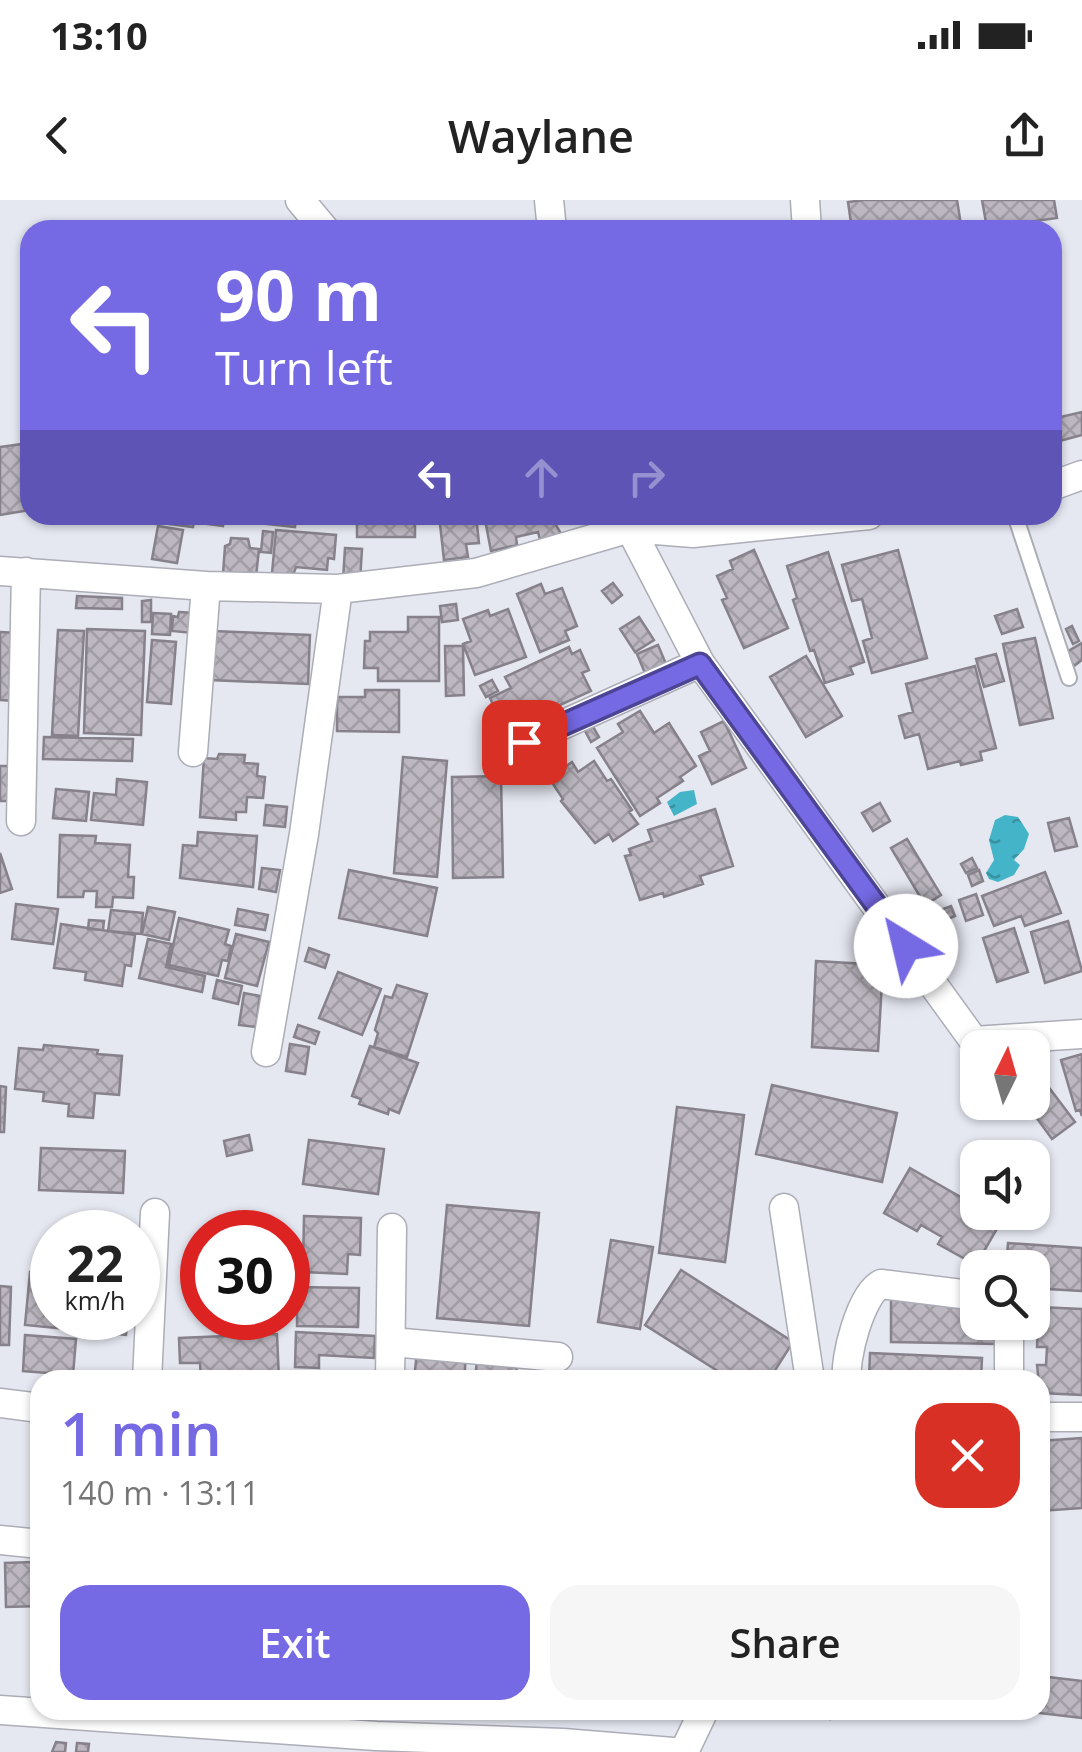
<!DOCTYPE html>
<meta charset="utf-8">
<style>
body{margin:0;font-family:"Open Sans",sans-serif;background:#f6f6f6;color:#222;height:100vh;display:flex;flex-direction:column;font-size:38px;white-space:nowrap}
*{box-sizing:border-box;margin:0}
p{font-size:32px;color:#767676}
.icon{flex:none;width:55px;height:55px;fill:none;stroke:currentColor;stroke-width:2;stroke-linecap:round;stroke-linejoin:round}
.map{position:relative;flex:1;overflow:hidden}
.details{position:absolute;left:30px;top:1170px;width:1020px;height:350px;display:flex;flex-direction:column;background:#fff;border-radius:30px;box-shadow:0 2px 8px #0004}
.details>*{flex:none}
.hud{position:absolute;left:20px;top:20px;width:1042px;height:305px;border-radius:30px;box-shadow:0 2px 8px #0004;background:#7569e4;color:#fff;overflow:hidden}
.needle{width:65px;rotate:5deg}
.controls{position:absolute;left:960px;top:830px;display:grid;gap:20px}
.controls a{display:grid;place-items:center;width:90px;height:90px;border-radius:20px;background:#fff;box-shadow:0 2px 8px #0004;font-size:50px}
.speed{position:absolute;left:30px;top:1010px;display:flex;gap:20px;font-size:50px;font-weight:700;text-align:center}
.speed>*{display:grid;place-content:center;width:130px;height:130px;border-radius:50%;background:#fff;box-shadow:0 2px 8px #0004;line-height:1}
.speed small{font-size:25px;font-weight:400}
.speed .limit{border:15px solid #d22;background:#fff;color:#111}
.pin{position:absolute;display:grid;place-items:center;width:85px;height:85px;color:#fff;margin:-42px;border-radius:20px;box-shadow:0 5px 15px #0006}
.me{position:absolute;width:110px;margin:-55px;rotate:324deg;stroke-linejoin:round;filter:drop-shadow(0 0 8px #0008)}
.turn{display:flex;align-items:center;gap:35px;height:210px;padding:0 30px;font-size:45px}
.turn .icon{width:130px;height:130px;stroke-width:2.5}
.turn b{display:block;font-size:70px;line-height:85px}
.lanes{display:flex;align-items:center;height:95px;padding:0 30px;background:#0003;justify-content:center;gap:50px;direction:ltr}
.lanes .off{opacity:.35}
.round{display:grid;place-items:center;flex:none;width:105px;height:105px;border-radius:30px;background:#f6f6f6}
.summary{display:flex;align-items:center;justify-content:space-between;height:170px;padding:0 30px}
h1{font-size:60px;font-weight:600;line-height:75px;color:#7569e4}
.cta{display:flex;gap:20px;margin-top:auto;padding:20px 30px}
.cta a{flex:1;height:115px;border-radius:30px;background:#7569e4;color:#fff;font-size:40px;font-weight:600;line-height:115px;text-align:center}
.cta a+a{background:#f6f6f6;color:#222}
.status{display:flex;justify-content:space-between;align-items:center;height:70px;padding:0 50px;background:#fff;direction:ltr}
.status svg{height:28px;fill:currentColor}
header{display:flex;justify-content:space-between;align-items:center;height:130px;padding:0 30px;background:#fff;font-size:45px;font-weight:600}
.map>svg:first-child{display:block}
</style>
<div class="status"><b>13:10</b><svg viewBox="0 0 49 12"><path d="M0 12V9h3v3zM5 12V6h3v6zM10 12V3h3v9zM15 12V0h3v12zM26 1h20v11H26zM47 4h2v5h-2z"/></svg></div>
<header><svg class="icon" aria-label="back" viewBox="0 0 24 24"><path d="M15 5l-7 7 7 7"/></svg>Waylane<svg class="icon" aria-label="share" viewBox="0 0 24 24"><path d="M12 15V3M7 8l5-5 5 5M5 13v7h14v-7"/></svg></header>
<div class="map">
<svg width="1082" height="1552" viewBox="0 0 1082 1552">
<defs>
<pattern id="water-ripples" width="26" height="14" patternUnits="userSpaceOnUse" patternTransform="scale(2.5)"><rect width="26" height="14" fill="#44b5c8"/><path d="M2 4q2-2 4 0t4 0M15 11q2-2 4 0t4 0" fill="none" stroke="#3892a2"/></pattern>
<pattern id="building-cross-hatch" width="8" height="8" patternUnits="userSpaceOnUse" patternTransform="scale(2.5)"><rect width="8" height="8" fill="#bcb7c0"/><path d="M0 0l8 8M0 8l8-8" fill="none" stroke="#a19da4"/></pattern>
</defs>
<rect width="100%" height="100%" fill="#e5e7f1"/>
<path fill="url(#water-ripples)" d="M694,590L697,604L674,616L667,602L680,592Z
M1005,615L1018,617L1029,634L1024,649L1014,660L1020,665L1014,675L998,682L989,679L986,673L994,660L989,640L995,620Z"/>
<path fill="url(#building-cross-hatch)" stroke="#86818a" stroke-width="2.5" d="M864,0H957L961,25L928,30H852L848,2Z
M982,0H1054L1057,18L987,28Z
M1082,212V235L1052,243V219Z
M22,244L30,310L0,315V247Z
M162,315H225L223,326L194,322L193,327L161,323Z
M241,315H296L295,327L240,321Z
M357,315H437V322H415V337H357Z
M439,315H476L479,343L466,344L468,357L444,360Z
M484,315H550L569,347L543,352L538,332L516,337L517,345L491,351Z
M158,326L183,330L177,363L152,359Z
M276,330L336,335L334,359L328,358L327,370L296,367L293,375L272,373Z
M263,331L273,332L271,353L261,352Z
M231,338L248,339L250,348L259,349L256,377L223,374L225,346L230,344Z
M345,348L362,349L360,381L343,380Z
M754,350L788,428L744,448L722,400L727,398L717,376L733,369L730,361Z
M898,350L927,458L872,473L863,441L872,438L862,399L852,401L842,365Z
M828,352L864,462L850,467L853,474L825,483L814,450L810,451L793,400L797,398L787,366Z
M613,383L622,395L612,403L602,391Z
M541,384L545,394L562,388L577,426L565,431L569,440L540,452L517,394Z
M77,396L122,398V409L76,408Z
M151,400V422H142V401Z
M456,404L458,420L442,422L440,406Z
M508,409L526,457L475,475L463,444L471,441L463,419L488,410L490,416Z
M1017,409L1023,427L1002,434L995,416Z
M179,412L194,413L192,433L172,431L173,416L178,417Z
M153,413L171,414L170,435L152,434Z
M408,417H439V481H378V468H364L365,441H370V432H408Z
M639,417L654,440L635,452L620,429Z
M1072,426L1079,441L1073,444L1066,429Z
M87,429L145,431L141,535L84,533Z
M58,430L84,431L78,536L52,535Z
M212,431L310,435L308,484L209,480Z
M0,432L17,433L14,501L0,500Z
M1035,438L1053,518L1020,525L1003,444Z
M152,440L176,442L171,504L147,502Z
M1082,443V460L1074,466L1065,453Z
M658,445L666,464L645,473L637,454Z
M445,446H463L464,495L446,496Z
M569,447L572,454L580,450L589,470L582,473L591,491L505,530L490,498L511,488L505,477Z
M996,454L1004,481L984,487L976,459Z
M806,456L842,516L806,537L770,477Z
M975,466L996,548L980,552L982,560L961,565L960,561L928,569L919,534L905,538L899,516L913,512L906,484Z
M492,480L498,491L486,497L480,486Z
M365,490H399V532L337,531V497H365Z
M640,511L654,533L669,523L696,566L680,577L683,581L657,598L660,603L640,616L597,548L623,532L618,524Z
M724,521L746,568L712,584L699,556L710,551L701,532Z
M592,525L599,537L591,542L584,529Z
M44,537L133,539L132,561L43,559Z
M556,543L565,559L540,572L531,557Z
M219,554L245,555L244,563L258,564L257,576L265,577L263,598L247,597L246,612H236V620L200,617L204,558L217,559Z
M403,557L447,561L437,677L394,673Z
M594,561L607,581L611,579L632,610L629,612L638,624L613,641L609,634L595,643L561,601L563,599L549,578L572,562L578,572Z
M0,566H13L12,601H0Z
M501,576L503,677L453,678L452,577Z
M117,579L147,582L143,625L91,620L94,593L116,595Z
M56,589L89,592L86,621L53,618Z
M880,603L890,621L873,631L862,613Z
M266,605L287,607L285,627L264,625Z
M715,609L733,666L700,676L703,684L664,697L663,693L640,700L625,656L631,655L629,649L652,641L648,630Z
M1069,618L1077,646L1055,651L1048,623Z
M198,632L257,636L253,687L180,678L183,645L197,646Z
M60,635L96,636L95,643L130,645L128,677H134L133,698L113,697L112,707H96L97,691H84L83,697H58Z
M907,639L941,695L925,705L891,648Z
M0,653L12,689L0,693Z
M972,658L977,668L966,673L961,664Z
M262,668L280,670L276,692L259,689Z
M349,670L437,688L427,736L339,718Z
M979,670L983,681L972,686L968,675Z
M1045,672L1061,713L1025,726L1021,716L994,726L982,696Z
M976,694L983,715L966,721L959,700Z
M16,704L58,709L53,744L12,739Z
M951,706L955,716L936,724L932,713Z
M148,707L175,712L169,740L142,734Z
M238,709L268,715L265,730L235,725Z
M111,710L143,713L141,734L108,731Z
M179,718L229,730L225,744L231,746L228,761L222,760L218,776L169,765Z
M89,720L104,721L103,730L88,729Z
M1068,721L1082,771L1045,783L1031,732Z
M61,724L135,735L131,766L125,765L122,786L85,780L86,772L54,768Z
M1014,728L1028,772L997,782L983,738Z
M236,734L269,742L257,786L225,778Z
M148,739L171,744L166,767L205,776L202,792L139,778Z
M309,748L329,755L325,768L305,761Z
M816,761L883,765L878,851L812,847Z
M338,772L381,789L362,835L319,818Z
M217,780L242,786L238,804L213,798Z
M397,785L427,794L407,857L374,847L378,833L375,830L385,796L392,798Z
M244,793L260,796L256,827L239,825Z
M298,825L319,832L315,844L294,837Z
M290,844L309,847L305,874L286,871Z
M44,845L98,850L97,854L122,856L119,895L95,893L93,918L68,916L69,904L43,901L44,892L15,889L19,848L43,850Z
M370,846L418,863L399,913L389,909L388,914L359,904L361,899L352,896Z
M1082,854V916L1080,910L1076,911L1061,860Z
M1032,865L1075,922L1052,939L1025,902H1032Z
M772,885L897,913L882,982L756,954Z
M0,886L6,887L4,932H0Z
M677,907L744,915L725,1062L659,1053Z
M249,935L252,950L227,956L224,941Z
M309,940L384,949L378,994L303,984Z
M41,948L125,951L123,993L39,990Z
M910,968L978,1007V1012H988L1002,1020L976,1065L938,1044L942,1037L921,1025L917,1031L884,1013Z
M447,1005L539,1013L529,1126L437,1118Z
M304,1016L361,1018L360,1055L348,1054L347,1074L303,1072Z
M611,1040L653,1047L640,1129L598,1122Z
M1008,1043L1082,1048V1091L1048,1089L1049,1083L1035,1082L1032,1087V1068H1006Z
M681,1070L793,1142L772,1175L780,1180H732L645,1125Z
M30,1072L52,1074V1118H128L126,1135L25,1125Z
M0,1086L11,1087L9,1145H0Z
M297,1087L359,1088L358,1127L297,1126Z
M891,1099L978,1101V1122H998L997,1144L891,1142Z
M1039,1107L1082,1109V1195L1040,1193L1037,1165H1046L1047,1147H1037Z
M228,1118H281V1125L228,1127Z
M296,1132L375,1136L374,1158L319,1155V1168L295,1167Z
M277,1134L279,1180H201L200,1163H180L179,1138Z
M25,1135L76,1139L73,1175L23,1171Z
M417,1151L466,1156L464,1180H414Z
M870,1153L982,1158L981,1180H869Z
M477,1160L517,1163L516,1180H475Z
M1082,1238V1308L1040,1311V1241Z
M32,1362V1375H40V1406L6,1407L5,1363Z
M1040,1476L1082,1481V1518L1031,1512L1040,1510Z
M727,1510H773V1516Z
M799,1510H833L830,1519Z
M56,1542L66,1543L65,1552H52Z
M77,1543L89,1544L88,1552H76Z"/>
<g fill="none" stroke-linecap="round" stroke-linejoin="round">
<g stroke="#abadb7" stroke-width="18">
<path id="lane" d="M1015,315L1069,478"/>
</g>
<g stroke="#abadb7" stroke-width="31">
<path id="street" d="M300,0L325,30
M549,0L552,30
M805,0L807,30
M1052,286L1082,275
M621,320L630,328L700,463L974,841L1082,834
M0,371L206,386L338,389L476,373L630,328L693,333L869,315
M524,542L700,463
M193,552L206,386
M21,621L26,372
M266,852L304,634L338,389
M784,1008L810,1180
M1009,1122V1180
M392,1142L558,1157
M147,1180L155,1013
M390,1180L392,1028
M847,1180C844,1158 861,1094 881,1084L978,1096
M0,1203L40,1208
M1040,1217H1082
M0,1340L40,1344
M0,1510L376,1536L563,1543L673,1552
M684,1552L704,1510"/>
</g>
<use href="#lane" stroke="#fff" stroke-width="14"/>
<use href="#street" stroke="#fff" stroke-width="28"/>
</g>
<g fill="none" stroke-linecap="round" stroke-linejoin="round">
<g stroke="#4c4494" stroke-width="25">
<path id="route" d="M524,542L700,464L906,746"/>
</g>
<use href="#route" stroke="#7569e4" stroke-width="18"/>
</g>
</svg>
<div class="controls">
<a><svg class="needle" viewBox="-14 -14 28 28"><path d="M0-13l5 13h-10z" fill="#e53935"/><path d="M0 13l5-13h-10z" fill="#767676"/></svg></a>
<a><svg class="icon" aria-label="sound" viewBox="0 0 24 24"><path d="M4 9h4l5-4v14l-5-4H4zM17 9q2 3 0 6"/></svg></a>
<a><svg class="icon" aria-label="search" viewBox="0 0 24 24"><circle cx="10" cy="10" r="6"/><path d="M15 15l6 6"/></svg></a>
</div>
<div class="speed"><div>22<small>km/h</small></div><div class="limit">30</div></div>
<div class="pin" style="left:524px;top:542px;background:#d93025"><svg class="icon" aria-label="arrive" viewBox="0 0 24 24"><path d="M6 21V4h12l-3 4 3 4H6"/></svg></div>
<svg class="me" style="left:906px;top:746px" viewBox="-20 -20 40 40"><circle r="19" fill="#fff"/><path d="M0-13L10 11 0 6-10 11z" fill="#7569e4"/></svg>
<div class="hud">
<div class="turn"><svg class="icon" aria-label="left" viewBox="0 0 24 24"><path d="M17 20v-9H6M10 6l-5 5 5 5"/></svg><div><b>90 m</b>Turn left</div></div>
<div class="lanes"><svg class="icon" aria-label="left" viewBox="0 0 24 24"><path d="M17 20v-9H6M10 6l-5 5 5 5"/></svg><svg class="icon off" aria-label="ahead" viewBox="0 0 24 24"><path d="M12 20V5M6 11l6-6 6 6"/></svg><svg class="icon off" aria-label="right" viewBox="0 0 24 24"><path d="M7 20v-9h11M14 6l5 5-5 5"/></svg></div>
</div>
<section class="details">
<div class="summary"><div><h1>1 min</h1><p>140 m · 13:11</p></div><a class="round" style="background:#d93025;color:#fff"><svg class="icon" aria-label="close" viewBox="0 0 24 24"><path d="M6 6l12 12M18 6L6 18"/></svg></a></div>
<div class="cta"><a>Exit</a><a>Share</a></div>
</section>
</div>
